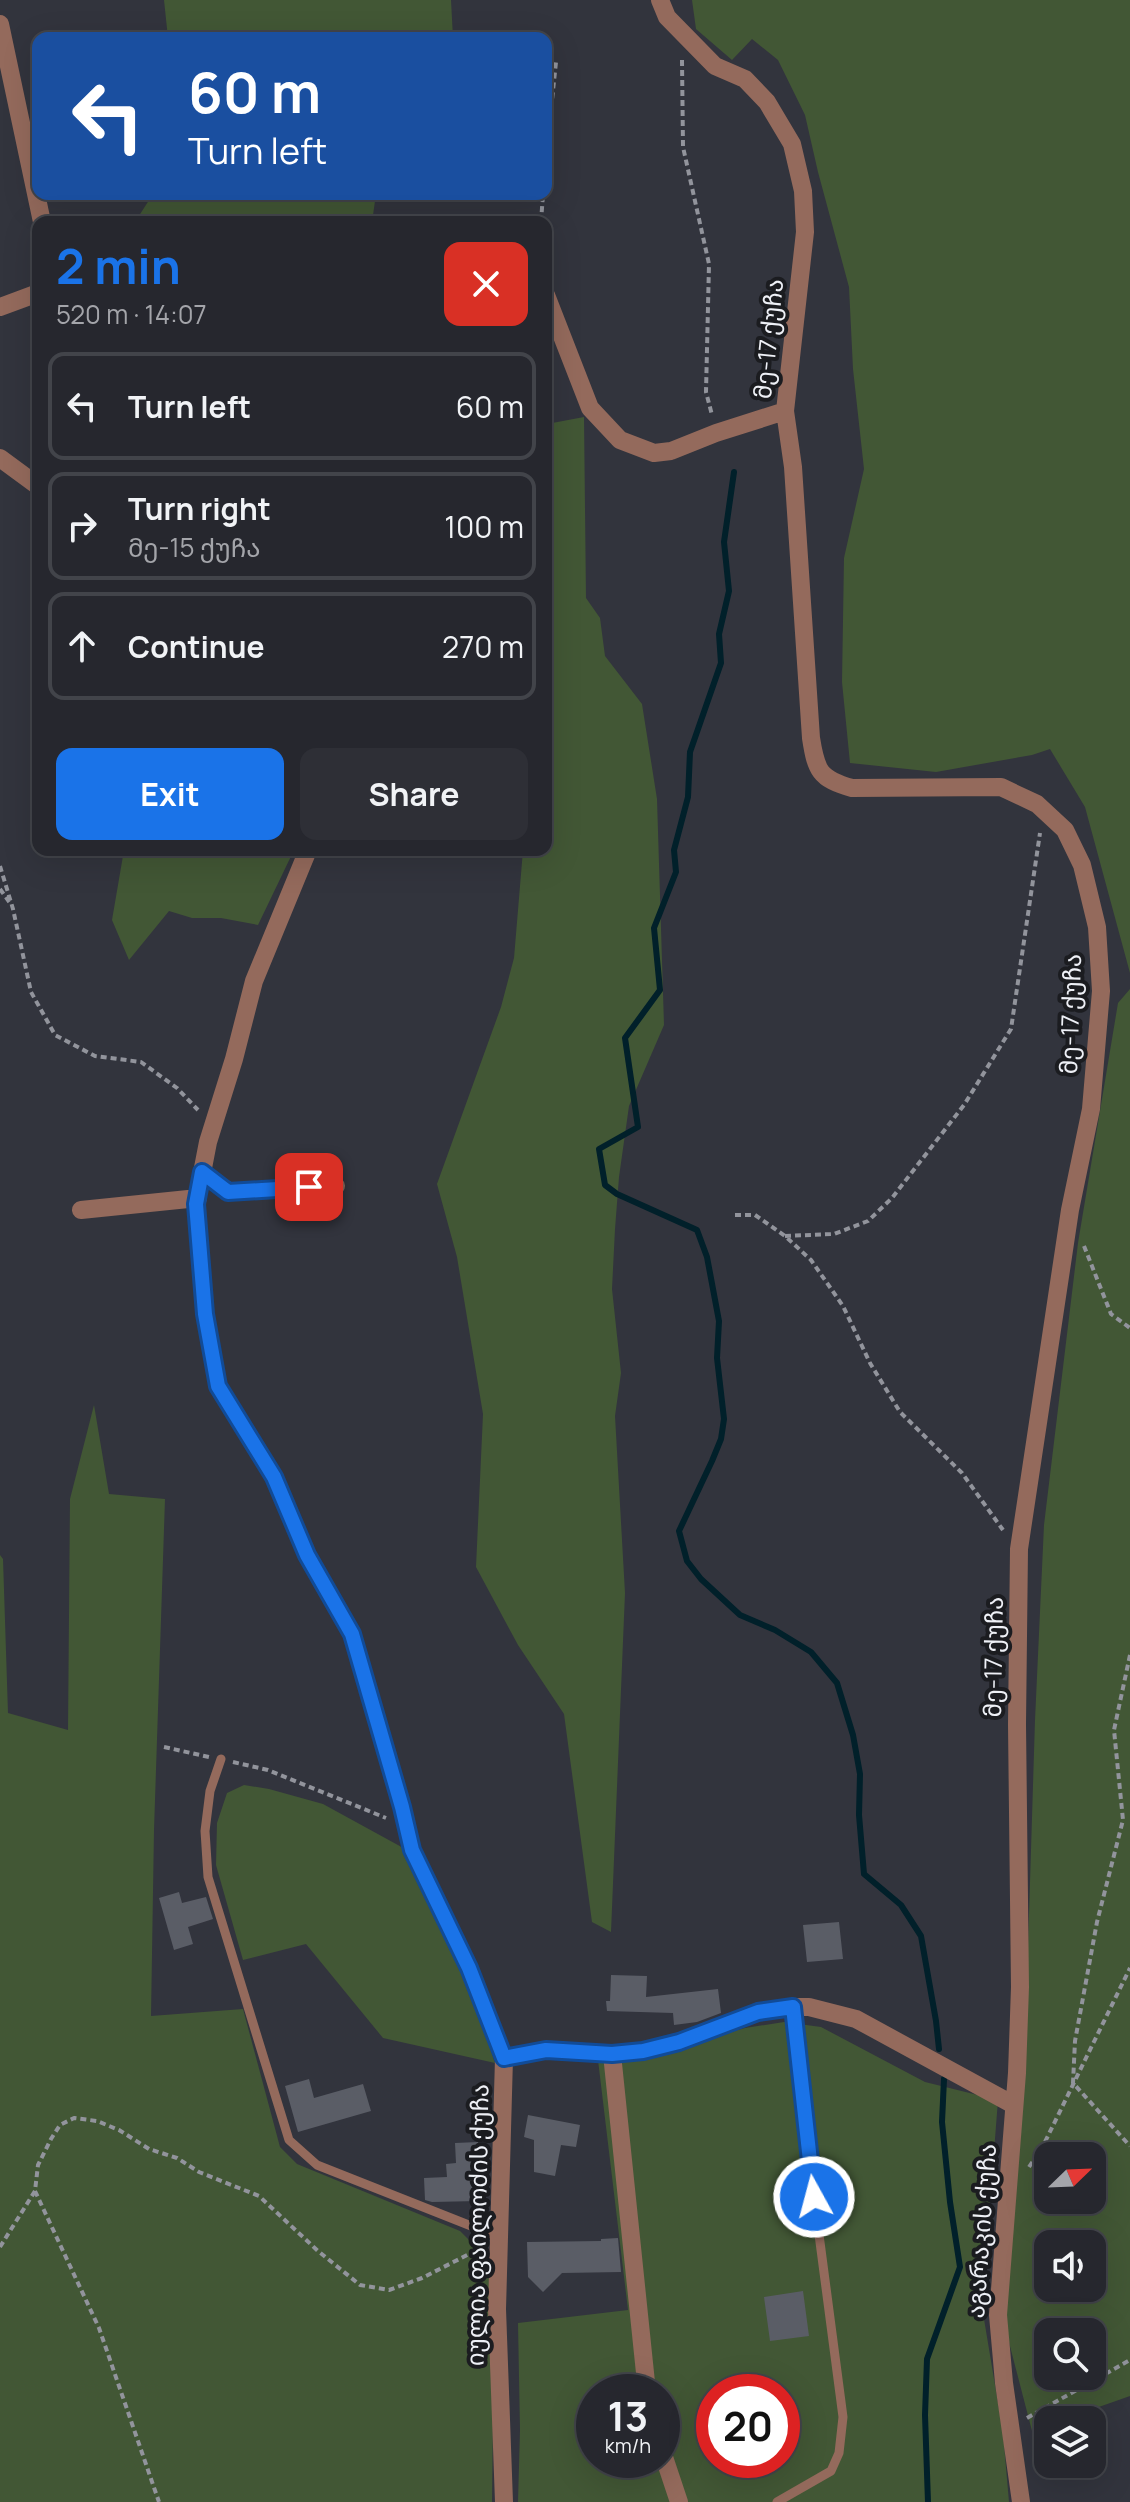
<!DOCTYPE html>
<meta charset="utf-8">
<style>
body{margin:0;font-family:Manrope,"Noto Sans Georgian",sans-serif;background:#2e2f36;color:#f1f3f6;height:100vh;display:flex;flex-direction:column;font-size:30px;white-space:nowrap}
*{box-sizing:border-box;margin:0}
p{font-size:26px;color:#a4a5aa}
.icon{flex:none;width:44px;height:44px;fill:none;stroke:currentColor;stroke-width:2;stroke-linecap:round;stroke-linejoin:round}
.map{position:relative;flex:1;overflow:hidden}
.drawer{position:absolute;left:32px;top:216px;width:520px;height:640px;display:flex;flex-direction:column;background:#26272e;border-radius:16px;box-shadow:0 8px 32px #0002,0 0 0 2px #42444a}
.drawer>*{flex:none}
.banner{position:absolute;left:32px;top:32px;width:520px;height:168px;border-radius:16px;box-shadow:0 8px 32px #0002,0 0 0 2px #42444a;background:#1a4fa0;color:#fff;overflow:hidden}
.needle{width:52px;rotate:67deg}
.fabs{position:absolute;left:1034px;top:2142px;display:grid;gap:16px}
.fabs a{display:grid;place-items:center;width:72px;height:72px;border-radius:16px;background:#26272e;box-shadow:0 8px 32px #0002,0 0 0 2px #42444a;font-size:40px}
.speed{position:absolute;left:576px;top:2374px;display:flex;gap:16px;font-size:40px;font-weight:700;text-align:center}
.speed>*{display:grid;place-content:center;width:104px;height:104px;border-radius:50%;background:#26272e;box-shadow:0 8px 32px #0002,0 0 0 2px #42444a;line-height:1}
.speed small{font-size:20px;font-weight:400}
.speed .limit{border:12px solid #d22;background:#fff;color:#111}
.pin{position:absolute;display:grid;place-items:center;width:68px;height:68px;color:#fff;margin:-34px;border-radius:16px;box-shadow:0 4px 12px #0006}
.me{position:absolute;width:88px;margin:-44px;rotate:353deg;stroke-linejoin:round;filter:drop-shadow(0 0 6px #0008)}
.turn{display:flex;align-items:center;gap:28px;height:168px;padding:0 24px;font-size:36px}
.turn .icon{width:104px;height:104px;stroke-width:2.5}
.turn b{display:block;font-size:56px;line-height:68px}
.round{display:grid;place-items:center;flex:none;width:84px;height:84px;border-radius:16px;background:#2e2f36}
.summary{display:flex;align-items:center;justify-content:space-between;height:136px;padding:0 24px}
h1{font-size:48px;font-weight:700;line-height:60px;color:#1a73e8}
.cta{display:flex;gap:16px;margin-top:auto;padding:16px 24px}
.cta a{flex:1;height:92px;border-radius:16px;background:#1a73e8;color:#fff;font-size:32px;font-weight:700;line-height:92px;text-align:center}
.cta a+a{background:#2e2f36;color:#f1f3f6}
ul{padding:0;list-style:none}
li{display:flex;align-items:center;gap:24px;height:108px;margin:0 16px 12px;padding:0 8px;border:4px solid #42444a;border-radius:16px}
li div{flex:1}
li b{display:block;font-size:30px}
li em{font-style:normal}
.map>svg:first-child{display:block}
</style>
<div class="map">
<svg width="1130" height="2502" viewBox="0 0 1130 2502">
<rect width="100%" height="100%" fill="#32343d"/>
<path fill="#425735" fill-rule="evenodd" d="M164,0H451L453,38H168Z
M692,0H1130V973L1085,807L1050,749L1032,755L936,772L850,763L842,682L844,558L864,469L853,369L849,287L818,172L805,115L778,60L752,39L732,60L696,29Z
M153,194H376L372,222H135Z
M584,417L586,598L600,618L605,656L642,704L657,799L664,1025L629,1106L619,1177L615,1229L612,1289L621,1373L615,1416L625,1593L611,1932L592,1922L564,1714L518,1645L476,1567L483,1414L457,1257L437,1184L501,1007L514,958L523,850H546L547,424Z
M124,850H294L258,925L221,918H192L169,911L129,960L112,920Z
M1130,989V2396L1062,2420H1048V2425L1032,2431L1005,2327L1025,2045L1035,1720L1044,1525L1078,1243L1118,1003ZM1048,2156H1092V2200H1048ZM1048,2244H1092V2288H1048ZM1048,2332H1092V2376H1048Z
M94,1405L109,1494L165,1499L154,1830L151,2016L243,2009L280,2147L297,2164L460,2231L479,2250L489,2273L493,2419L492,2502H0V1555L3,1559L8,1713L68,1730L70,1499Z
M244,1785L269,1789L323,1804L407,1850L472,1993L495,2063L383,2038L306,1944L243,1960L216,1865L217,1823L227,1793Z
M784,2022L821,2027L925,2082L998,2100L982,2307L1003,2433L1009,2502H518L520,2430L518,2323L628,2310L598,2060L704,2039L745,2028ZM594,2392H662V2460H594ZM714,2392H782V2460H714Z"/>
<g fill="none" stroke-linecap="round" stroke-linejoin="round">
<path stroke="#01202a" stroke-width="6" d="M734,472L724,542L729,591L719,634L721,663L690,752L688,797L674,850L676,872L654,928L660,990L625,1038L638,1127L599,1149L605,1185L617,1194L697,1230L707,1257L719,1321L717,1358L724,1419L721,1439L712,1461L679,1531L687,1561L701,1579L740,1615L775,1630L811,1652L837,1683L853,1735L860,1774L859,1815L864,1874L901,1905L921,1936L936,2021L939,2049
M928,2502L925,2415L927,2359L960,2267L950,2202L942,2122L944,2079"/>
</g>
<path fill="#5a5d66" d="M179,1892L182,1903L206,1897L213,1919L188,1927L193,1944L174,1950L159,1898Z
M839,1922L843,1959L807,1962L803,1925Z
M611,1975L647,1976L646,1997L718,1989L721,2013L697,2022L674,2025L673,2013L607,2011L606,2001H610Z
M309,2079L314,2098L363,2084L371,2111L298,2132L285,2086Z
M528,2115L580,2125L576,2147L561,2145L555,2176L534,2172V2140L524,2137Z
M478,2142L479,2201L432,2202L425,2200L424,2178L447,2177L446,2164L456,2163L455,2143Z
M618,2238L621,2272L562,2273L543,2292L528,2277L527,2242L601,2241V2239Z
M803,2291L809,2336L770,2341L764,2297Z"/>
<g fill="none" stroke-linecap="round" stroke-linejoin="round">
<path stroke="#92949c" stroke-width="4" stroke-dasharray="6 4" stroke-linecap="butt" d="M682,60L683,147L709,264L706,392L712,415
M546,158L556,62
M541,222L543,194
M0,866L13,909L31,992L55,1035L95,1056L141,1062L177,1088L198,1110
M0,889L10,903
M735,1215H755L785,1236L811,1260L843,1306L870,1363L900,1412L962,1473L1003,1530
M785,1236L834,1234L868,1221L892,1198L964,1105L1011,1029L1040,833
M1084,1246L1111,1314L1130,1328
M1130,1655L1114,1730L1123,1820L1097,1922L1075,2041L1073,2083L1130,2146
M164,1747L209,1757
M233,1762L268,1770L386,1818
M1029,2167L1043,2146L1130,1968
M35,2191L99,2328L159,2502
M0,2247L35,2191L38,2165L51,2139L60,2125L74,2118L97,2121L119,2130L149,2149L177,2158L199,2172L259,2196L318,2251L360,2285L389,2290L422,2278L481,2248
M1027,2418L1130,2360"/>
<path stroke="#946a5c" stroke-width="9" d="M221,1759L210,1791L205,1831L208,1877L289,2140L317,2165L499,2237
M777,2502L831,2471L839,2453L843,2417L810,2166L793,2007"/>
<path stroke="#946a5c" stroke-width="18" d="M660,0L667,17L715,66L745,79L767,102L792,144L803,191L805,232L785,411L793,467L811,738C816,770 819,779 852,788L1001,787L1037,804L1065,830L1082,865L1097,927L1101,991L1091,1109L1070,1210L1019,1549L1017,1724L1020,1987L1017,2073L998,2315L1004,2383L1021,2502
M0,24L42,222
M546,295L590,408L620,440L654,453L671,451L716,433L785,411
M0,307L38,293
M0,458L38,486
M308,850L254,981L234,1059L208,1142L196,1204L205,1314L218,1386L274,1477L307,1555L352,1634L402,1807L412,1850L469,1968L504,2058L497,2309L504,2502
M202,1172L228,1192L336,1186
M81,1210L198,1198
M612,2054L647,2392
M504,2058L546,2050L612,2054L643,2051L679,2042L758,2012L793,2007H809L856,2019L1014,2105
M662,2451L679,2502"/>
</g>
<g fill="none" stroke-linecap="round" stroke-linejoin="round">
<g stroke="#114b97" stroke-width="20">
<path id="route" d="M309,1187L228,1192L202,1172L196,1204L205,1314L218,1386L274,1477L307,1555L352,1634L402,1807L412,1850L469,1968L504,2058L546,2050L612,2054L643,2051L679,2042L758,2012L793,2007L814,2197"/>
</g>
<use href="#route" stroke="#1a73e8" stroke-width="14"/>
</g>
<g text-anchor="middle" stroke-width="8" stroke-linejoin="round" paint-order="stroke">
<g font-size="24" fill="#eef0f6" stroke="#1b1c20">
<text transform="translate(769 339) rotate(-84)" y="8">მე-17 ქუჩა</text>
<text transform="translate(1071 1014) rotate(-88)" y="8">მე-17 ქუჩა</text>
<text transform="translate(994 1657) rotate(-89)" y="8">მე-17 ქუჩა</text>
<text transform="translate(478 2225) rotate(-89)" y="8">იულია ფაილოძის ქუჩა</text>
<text transform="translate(982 2231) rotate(-86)" y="8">აგარაკის ქუჩა</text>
</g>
</g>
</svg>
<div class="fabs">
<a><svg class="needle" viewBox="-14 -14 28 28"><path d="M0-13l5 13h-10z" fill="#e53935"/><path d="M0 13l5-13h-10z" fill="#a4a5aa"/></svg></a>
<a><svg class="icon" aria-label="sound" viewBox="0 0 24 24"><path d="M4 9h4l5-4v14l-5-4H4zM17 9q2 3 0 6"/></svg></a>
<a><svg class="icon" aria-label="search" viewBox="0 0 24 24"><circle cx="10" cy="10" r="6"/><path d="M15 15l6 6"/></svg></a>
<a><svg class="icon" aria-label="layers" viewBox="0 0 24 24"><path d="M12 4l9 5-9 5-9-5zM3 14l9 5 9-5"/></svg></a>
</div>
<div class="speed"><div>13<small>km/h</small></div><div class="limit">20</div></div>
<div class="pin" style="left:309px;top:1187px;background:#d93025"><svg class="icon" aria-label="arrive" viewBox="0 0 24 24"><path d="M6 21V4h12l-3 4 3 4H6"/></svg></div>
<svg class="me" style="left:814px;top:2197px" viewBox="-20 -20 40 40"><circle r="17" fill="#1a73e8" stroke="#fff" stroke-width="3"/><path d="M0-11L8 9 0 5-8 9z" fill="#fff"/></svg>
<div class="banner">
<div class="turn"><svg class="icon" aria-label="left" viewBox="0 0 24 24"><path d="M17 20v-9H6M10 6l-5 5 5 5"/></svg><div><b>60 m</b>Turn left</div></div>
</div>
<section class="drawer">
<div class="summary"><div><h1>2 min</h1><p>520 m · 14:07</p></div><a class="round" style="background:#d93025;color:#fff"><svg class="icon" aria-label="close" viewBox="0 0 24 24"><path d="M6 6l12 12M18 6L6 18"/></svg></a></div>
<ul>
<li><svg class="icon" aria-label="left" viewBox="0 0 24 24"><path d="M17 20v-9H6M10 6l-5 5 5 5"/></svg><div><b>Turn left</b></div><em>60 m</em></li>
<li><svg class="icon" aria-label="right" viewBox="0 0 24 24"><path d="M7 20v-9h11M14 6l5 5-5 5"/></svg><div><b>Turn right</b><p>მე-15 ქუჩა</p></div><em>100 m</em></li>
<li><svg class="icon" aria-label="ahead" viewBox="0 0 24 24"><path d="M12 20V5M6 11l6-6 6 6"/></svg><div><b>Continue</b></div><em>270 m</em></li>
</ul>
<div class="cta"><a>Exit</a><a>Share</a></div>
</section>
</div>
